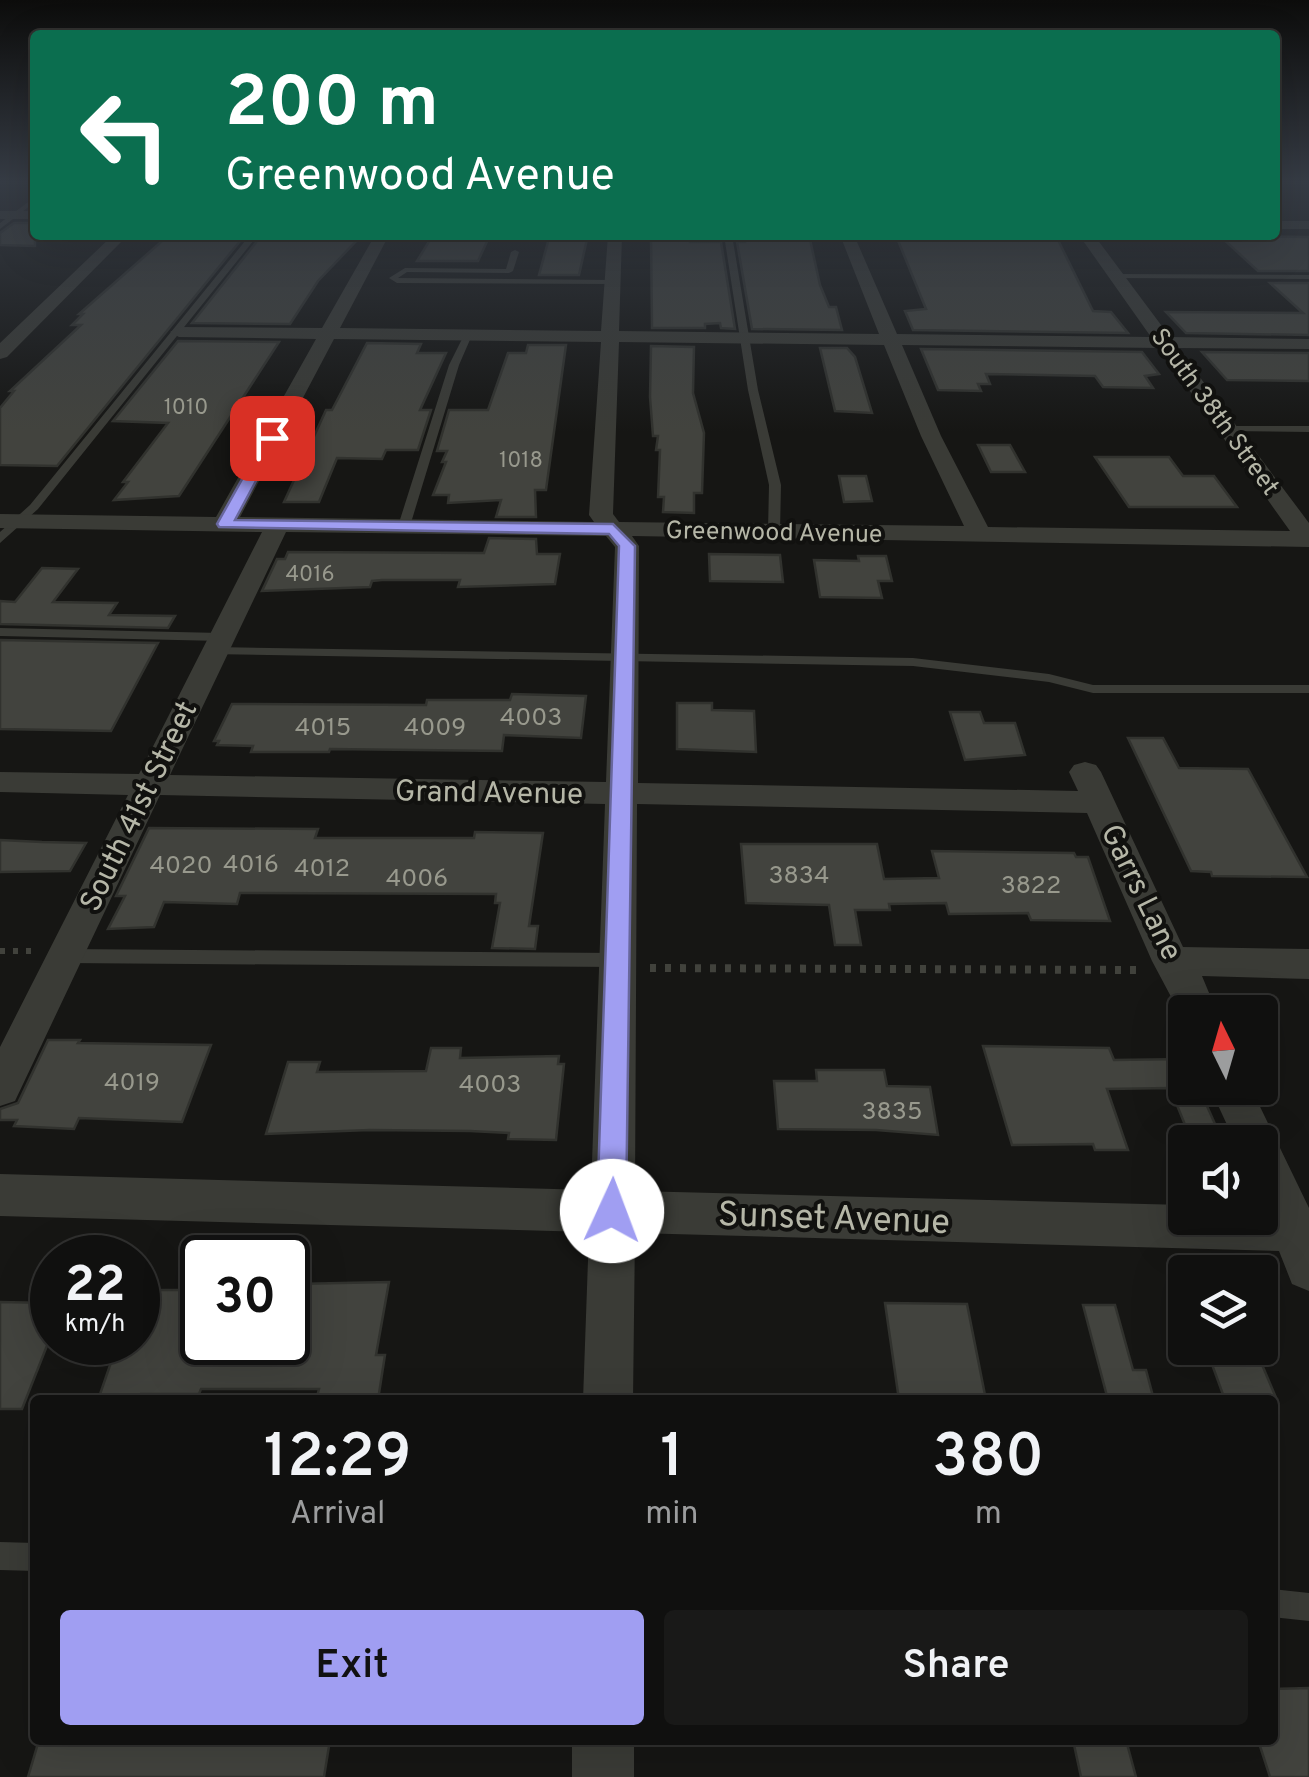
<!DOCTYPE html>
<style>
body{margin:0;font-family:Overpass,sans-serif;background:#191918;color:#f1f3f6;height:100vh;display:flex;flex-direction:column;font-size:38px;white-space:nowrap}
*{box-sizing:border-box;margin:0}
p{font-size:32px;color:#9c9d9e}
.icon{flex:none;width:55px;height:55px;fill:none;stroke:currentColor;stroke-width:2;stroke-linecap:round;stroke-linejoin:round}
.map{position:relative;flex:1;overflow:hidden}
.panel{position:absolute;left:30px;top:1395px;width:1248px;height:350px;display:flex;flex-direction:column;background:#10100f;border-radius:10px;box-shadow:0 10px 40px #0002,0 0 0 2px #30302f}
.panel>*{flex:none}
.banner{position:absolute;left:30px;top:30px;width:1250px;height:210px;border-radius:10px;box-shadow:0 10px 40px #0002,0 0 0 2px #30302f;background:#0b6e4f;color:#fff;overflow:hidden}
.needle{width:65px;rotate:355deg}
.controls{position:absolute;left:1168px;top:995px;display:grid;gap:20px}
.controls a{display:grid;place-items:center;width:110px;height:110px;border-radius:10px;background:#10100f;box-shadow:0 10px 40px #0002,0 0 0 2px #30302f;font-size:50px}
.speed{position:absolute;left:30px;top:1235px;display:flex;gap:20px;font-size:50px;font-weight:700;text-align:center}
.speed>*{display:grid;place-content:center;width:130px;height:130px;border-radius:50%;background:#10100f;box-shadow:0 10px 40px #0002,0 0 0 2px #30302f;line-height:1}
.speed small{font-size:25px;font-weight:400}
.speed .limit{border:5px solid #111;border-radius:15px;background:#fff;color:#111}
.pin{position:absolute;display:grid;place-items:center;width:85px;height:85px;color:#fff;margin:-42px;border-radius:20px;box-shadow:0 5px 15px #0006}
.me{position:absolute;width:110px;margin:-55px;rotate:2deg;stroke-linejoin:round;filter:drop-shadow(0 0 8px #0008)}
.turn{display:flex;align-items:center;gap:35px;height:210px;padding:0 30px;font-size:45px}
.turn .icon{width:130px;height:130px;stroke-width:2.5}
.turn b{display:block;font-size:70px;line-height:85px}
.eta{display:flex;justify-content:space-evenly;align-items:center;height:170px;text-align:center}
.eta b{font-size:60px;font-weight:600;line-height:70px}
.button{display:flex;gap:20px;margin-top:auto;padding:20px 30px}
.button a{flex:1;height:115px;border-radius:10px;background:#a09ef2;color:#111;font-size:40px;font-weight:600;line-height:115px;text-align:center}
.button a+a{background:#191918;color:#f1f3f6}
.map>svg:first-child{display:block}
</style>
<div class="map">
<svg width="1309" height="1777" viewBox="0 0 1309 1777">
<rect width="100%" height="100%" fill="#161614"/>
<path fill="#42433e" stroke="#31322e" stroke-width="2.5" d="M14,223H35V246L0,245V233Z
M169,235H245L57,466L0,465V408L14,391H10L81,325H72L83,314H79Z
M262,235H362L318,281L290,324L192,323Z
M433,235H490L478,261H417Z
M651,235H690V242H721L735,329L721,328L720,323L705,324V328H652Z
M745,235H809L820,285L829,307H836L842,330L752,329L737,242H745Z
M1246,236L1309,237V271H1258L1221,237Z
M549,238L587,239L579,275H539Z
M897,238L1058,240L1093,311L1111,312L1128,333L913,330L905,311L926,309Z
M1270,283H1309V335L1186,333L1166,312L1303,313Z
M178,341L279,342L179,496L114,500L128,482H123L168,423L113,421Z
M367,343L421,344L417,353H446L420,410H431L418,450H386L382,459L337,458L319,502H284L326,410H332Z
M528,345H566L546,490H535L536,517H496L501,500L448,503L449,495H433L446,462H442L447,451H437L449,410H488L508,353H526Z
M651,346L694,347L693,393L704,433L702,493H694V513L663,512L664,497H658L660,450H656L658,436H653L650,397Z
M820,348H847L855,357L872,413L835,411Z
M921,349L1142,352L1159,374L1145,376L1153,388L1103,387L1095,376L986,374L990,384H978L981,391L938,390Z
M1202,352L1309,353V381L1227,380Z
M978,445H1010L1025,472H991Z
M1095,457H1169L1183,476H1214L1237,507H1129Z
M839,476H866L872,501L844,502Z
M489,538L536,539L537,554H560L555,584L458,587L460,580H382L372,581L370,587L262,591L277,559H285L288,552L484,553Z
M709,554L780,555L783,582L710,581Z
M858,556H886L892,581H878L882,598L820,597L814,560L859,561Z
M42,568L78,569L53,602L117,603L109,615L175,616L168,628L0,624V601L15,602Z
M0,640L158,643L111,731L0,729Z
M512,694L586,696L581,738L504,735L502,751L330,749L329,752H251L253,746L217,745L219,741H214L232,704L426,705L427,700H510Z
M677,703H712V710L754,711L756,752L677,749Z
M950,712H980L984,723H1015L1025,755L965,760Z
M1128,738H1163L1179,768L1248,769L1307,877L1212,876L1211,872L1191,871Z
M149,828L318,829L315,838H474L475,832L543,833L529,926H538L535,949L492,948L500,903H495L496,894L240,893L237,904L164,902L154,927L108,929L125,896H116Z
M0,840L42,842L86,843L70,871L0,872Z
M741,844H877L884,879L939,878L932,851L1074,853L1076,857H1088L1110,921L1031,920L1028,913L949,914L946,903L889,904L890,910H855L861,945H835L829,905L746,903Z
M48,1040H80L78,1043L211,1045L182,1122L79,1118L74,1129L14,1126L17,1120H0V1109L18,1103Z
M983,1046L1109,1048L1114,1060L1185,1059V1088H1199L1223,1142H1192L1170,1088L1107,1089L1128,1150H1095L1093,1144L1012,1145Z
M431,1048H461L460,1058L559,1056L558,1064H564L556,1140L508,1139L509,1133L470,1131L370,1130L266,1134L288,1062H320L317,1072L426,1071Z
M816,1070H884L887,1086L930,1087L938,1135L876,1130L778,1129L774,1081H817Z
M389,1282L376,1355H385L378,1400H316L319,1389H201L199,1394H141L139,1400H98L118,1342H138V1290H202V1342H288V1294L293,1284Z
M0,1302L52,1303V1333L22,1409H0Z
M885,1303L967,1304L986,1400H899Z
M1083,1305H1115L1133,1370H1146L1154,1400H1108Z
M1206,1348H1255L1277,1400H1225Z
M1309,1688V1777H1270L1258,1740H1272V1689Z
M39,1740H330L324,1777H28Z
M1073,1740H1126L1136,1777H1081Z"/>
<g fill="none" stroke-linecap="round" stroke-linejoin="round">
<path stroke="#41423c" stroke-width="6" stroke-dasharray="5 8" stroke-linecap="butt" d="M0,951H34"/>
<path stroke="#41423c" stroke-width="8" stroke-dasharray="6 9" stroke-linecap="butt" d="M650,968L1142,970"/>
<path fill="#3a3b36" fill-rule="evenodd" d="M35,197V202L0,229V223Z
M250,235H258L38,509L0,543V532L30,505Z
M724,235H732L758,390L781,485L780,531L774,535L768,531L769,485L748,390Z
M515,250L519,252L513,271L509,273L407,272L398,278L612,280L616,282L612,284L397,283L389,278L405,268L506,269L511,252Z
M1116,274L1309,275V279L1113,278Z
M468,332L472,335L459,365L410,526L400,529L398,526L449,365L464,335Z
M1224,426H1309V432L1228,431L1223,428Z
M0,628L221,633L228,637L221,641L0,636Z
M214,647L913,658L1049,674L1093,685H1309V693H1093L1049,682L913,666L209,654V648Z
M65,949L619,953L626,955L628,960L626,965L619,967L65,963L58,961L56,956L58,951Z
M0,1542L35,1543V1571L0,1570Z
M1272,1589L1309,1593V1621L1272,1617Z"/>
<path fill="#3a3b36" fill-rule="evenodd" d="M0,211H35V219H0Z
M1275,221H1309V229H1275Z
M113,235H128L7,357L0,359V343Z
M375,235H389L340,328L601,331L608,235H622L619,331L879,334L840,235H854L897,334L1151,337L1079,235H1094L1170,337L1309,339V349L1178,348L1309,523V547L632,536L639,546L638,783L1078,791L1069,772L1074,765L1085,762L1096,765L1101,772L1183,947L1309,949V979L1202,976L1217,1012H1185V1023L1152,961L1087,813L637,804L635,1191L1185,1205V1218H1260V1142H1235L1210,1088H1251L1309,1208V1291L1292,1284L1279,1251L635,1233L633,1400H583L589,1232L0,1216V1174L591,1190L605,804L160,795L15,1101L0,1106V1047L128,795L0,792V772L139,774L262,532L0,528V514L216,517L316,339L179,337L170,332L179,327L322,328ZM334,339L601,342L589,515L594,522L240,517ZM619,342L884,345L921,436L964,526L619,522L613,514ZM902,345L1159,348L1290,531L988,527L941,436ZM286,532L606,536L615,547L606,782L170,775Z
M572,1740H634V1777H572Z"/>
</g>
<linearGradient id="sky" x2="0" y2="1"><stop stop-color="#0c0c0b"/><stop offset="0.42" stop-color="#363c45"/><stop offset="1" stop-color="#363c45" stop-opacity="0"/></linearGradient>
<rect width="1309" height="432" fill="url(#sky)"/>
<path fill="#a09ef2" stroke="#68679d" stroke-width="2.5" d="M272,434L279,438L235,520L613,524L635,546L626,1211L622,1220L612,1224L601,1220L597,1211L619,546L609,534L219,527L217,524L265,438Z"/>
<g text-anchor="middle" stroke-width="8" stroke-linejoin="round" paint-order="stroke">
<g font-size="22" fill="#98998d">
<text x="186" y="414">1010</text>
<text x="521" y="467">1018</text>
<text x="310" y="581">4016</text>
</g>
<g font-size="25" fill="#b5b6a7" stroke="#11110f">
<text transform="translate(1216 411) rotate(54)" y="9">South 38th Street</text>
<text transform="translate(774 531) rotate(1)" y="9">Greenwood Avenue</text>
</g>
<g font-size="25" fill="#98998d">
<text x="531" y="725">4003</text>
<text x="323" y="735">4015</text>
<text x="435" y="735">4009</text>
<text x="251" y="872">4016</text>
<text x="181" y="873">4020</text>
<text x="322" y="876">4012</text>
<text x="799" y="883">3834</text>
<text x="417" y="886">4006</text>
<text x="1031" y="893">3822</text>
<text x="132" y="1090">4019</text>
<text x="490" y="1092">4003</text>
<text x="892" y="1119">3835</text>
</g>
<g font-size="30" fill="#b5b6a7" stroke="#11110f">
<text transform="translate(489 792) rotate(1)" y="10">Grand Avenue</text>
<text transform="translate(138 806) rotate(-64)" y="10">South 41st Street</text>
<text transform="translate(1142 892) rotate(64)" y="10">Garrs Lane</text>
</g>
<g font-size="35" fill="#b5b6a7" stroke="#11110f">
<text transform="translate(834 1217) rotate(2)" y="12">Sunset Avenue</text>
</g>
</g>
</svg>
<div class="controls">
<a><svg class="needle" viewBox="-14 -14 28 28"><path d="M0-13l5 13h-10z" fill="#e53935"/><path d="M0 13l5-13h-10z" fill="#9c9d9e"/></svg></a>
<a><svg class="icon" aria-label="sound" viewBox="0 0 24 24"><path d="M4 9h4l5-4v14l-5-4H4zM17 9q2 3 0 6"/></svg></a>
<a><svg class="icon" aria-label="layers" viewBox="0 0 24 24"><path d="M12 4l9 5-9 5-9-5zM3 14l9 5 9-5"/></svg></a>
</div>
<div class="speed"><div>22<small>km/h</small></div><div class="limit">30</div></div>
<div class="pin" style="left:272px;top:438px;background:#d93025"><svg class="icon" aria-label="arrive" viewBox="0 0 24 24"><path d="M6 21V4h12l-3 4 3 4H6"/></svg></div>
<svg class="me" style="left:612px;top:1211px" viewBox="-20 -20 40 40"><circle r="19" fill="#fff"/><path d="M0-13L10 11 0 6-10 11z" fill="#a09ef2"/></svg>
<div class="banner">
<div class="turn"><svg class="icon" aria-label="left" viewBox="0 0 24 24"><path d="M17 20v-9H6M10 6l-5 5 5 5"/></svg><div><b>200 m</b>Greenwood Avenue</div></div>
</div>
<section class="panel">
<div class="eta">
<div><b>12:29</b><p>Arrival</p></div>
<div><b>1</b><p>min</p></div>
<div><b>380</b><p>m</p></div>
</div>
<div class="button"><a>Exit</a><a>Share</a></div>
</section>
</div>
